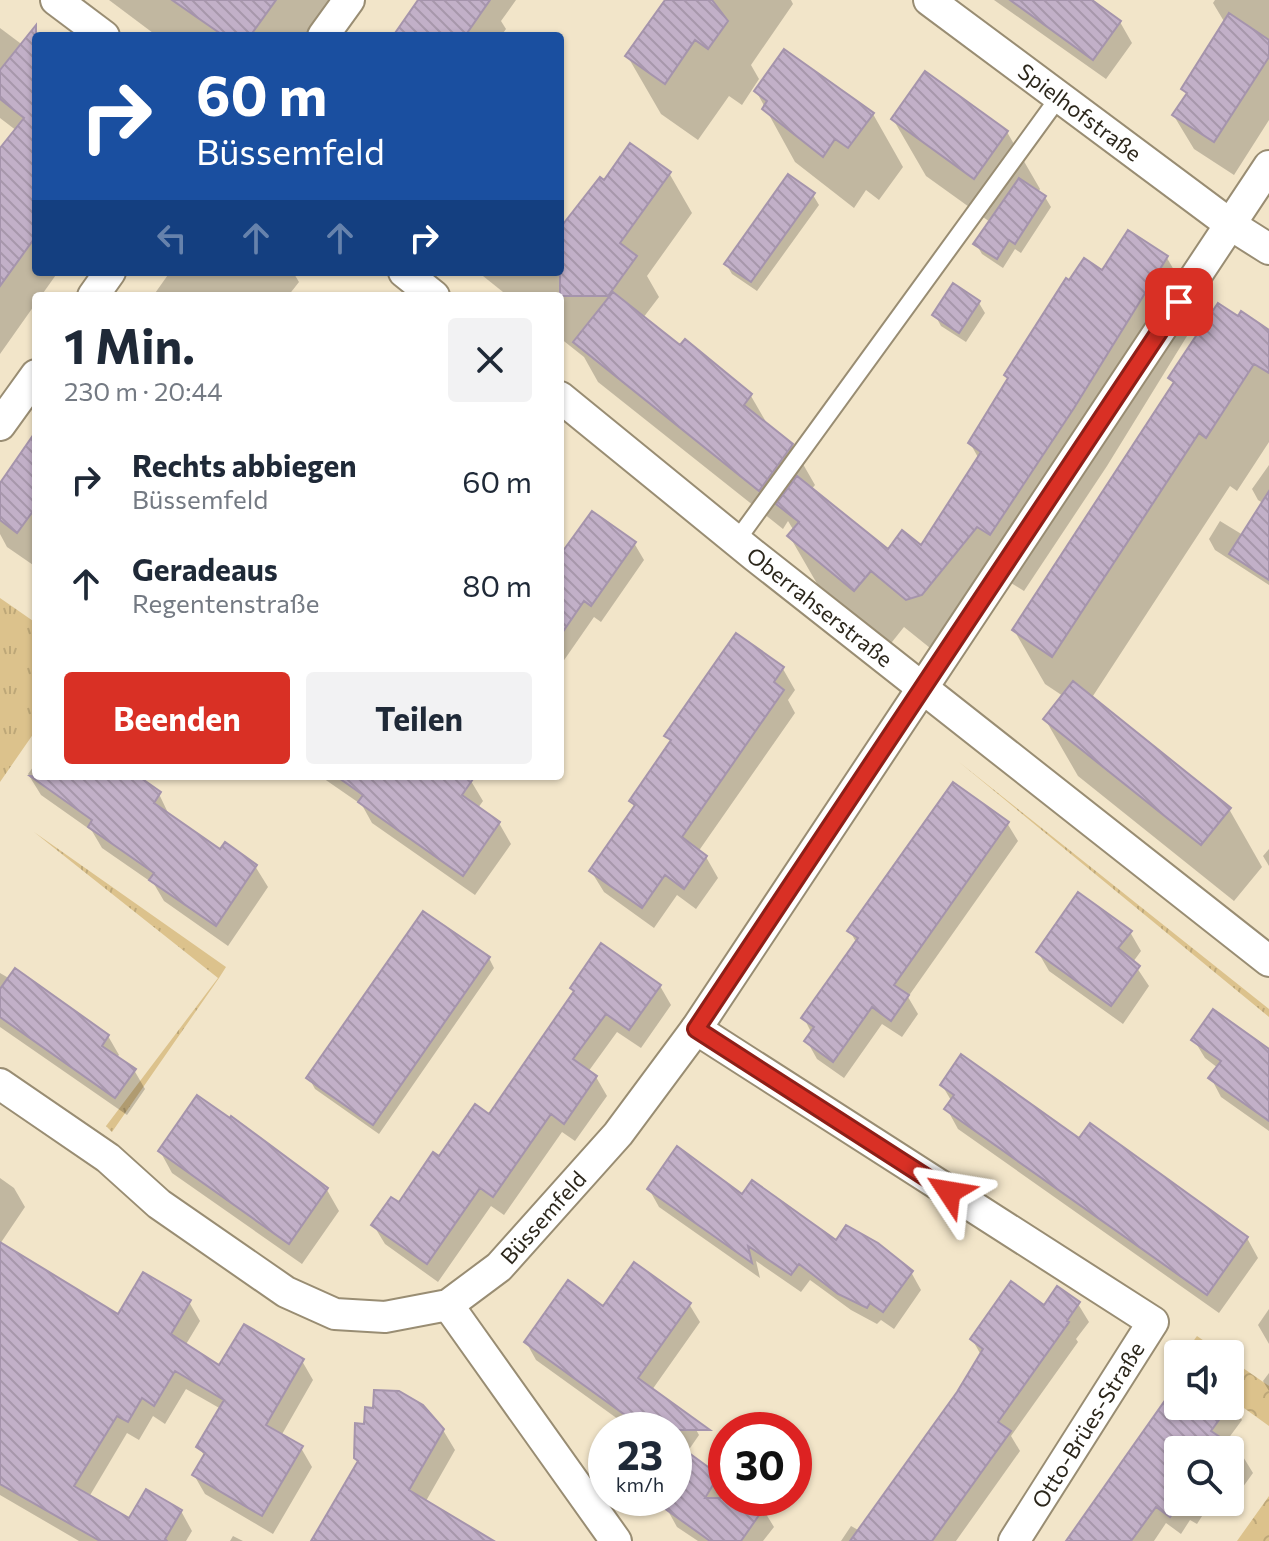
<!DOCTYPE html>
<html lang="de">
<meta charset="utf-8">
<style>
body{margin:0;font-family:Commissioner,sans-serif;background:#f2f2f3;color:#1f2937;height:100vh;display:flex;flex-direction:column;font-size:30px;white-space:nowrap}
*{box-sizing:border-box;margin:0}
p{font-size:26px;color:#747a83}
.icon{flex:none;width:44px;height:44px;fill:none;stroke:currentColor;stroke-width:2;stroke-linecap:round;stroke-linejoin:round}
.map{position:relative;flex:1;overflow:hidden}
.panel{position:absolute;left:32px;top:292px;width:532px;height:488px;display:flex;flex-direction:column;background:#fff;border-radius:8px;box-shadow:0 2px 6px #0004}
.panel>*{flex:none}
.hud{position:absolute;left:32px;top:32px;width:532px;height:244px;border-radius:8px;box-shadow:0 2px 6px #0004;background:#1a4fa0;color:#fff;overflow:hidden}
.controls{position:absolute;left:1164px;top:1340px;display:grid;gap:16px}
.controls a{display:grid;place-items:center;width:80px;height:80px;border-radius:8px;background:#fff;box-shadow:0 2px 6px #0004;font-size:40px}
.speed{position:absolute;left:588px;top:1412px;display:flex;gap:16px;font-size:40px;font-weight:700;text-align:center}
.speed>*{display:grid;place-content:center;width:104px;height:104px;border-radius:50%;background:#fff;box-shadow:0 2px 6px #0004;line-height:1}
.speed small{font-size:20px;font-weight:400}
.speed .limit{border:12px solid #d22;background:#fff;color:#111}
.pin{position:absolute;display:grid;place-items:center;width:68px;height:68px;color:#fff;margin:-34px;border-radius:16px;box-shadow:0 4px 12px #0006}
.me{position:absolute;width:88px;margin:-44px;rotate:303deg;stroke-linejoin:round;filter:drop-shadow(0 0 6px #0008)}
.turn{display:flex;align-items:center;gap:28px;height:168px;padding:0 32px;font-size:36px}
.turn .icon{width:104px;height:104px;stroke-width:2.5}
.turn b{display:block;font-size:56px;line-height:68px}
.lanes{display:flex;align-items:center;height:76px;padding:0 32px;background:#0003;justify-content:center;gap:40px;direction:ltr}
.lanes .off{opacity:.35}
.round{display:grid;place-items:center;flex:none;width:84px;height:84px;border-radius:8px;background:#f2f2f3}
.head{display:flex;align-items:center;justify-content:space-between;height:136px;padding:0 32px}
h1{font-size:48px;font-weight:700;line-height:60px}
.primary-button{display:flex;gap:16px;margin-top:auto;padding:16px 32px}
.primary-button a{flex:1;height:92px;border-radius:8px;background:#d93025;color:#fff;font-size:32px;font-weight:700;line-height:92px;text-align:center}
.primary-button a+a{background:#f2f2f3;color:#1f2937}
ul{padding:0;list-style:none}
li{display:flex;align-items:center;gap:24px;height:104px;padding:0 32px}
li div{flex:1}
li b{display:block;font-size:30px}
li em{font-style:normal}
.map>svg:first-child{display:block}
</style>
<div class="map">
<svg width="1269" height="1541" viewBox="0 0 1269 1541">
<defs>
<pattern id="grass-tufts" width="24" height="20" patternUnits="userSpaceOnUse" patternTransform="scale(2)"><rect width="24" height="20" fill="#dcc28c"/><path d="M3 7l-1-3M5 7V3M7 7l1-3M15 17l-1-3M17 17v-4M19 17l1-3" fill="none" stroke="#bda778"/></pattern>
<pattern id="park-crowns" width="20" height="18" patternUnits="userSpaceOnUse" patternTransform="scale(2)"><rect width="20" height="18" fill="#dcc28c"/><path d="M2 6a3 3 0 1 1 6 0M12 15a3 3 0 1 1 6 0" fill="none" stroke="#bda778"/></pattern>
<pattern id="building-back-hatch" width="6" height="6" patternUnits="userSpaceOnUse" patternTransform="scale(2)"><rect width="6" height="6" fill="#c2b0c8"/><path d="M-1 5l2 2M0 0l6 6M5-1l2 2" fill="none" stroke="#a797ab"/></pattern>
</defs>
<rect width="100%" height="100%" fill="#f2e5c9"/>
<path fill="url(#grass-tufts)" d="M0,598L36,623V730L0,782Z
M959,762L1269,1009V1017Z
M34,832L226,967L219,978L112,1132L106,1126L218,978Z"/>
<path fill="url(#park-crowns)" d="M1197,1336L1223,1354H1184Z
M1230,1359L1269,1386V1426L1230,1398Z
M1269,1496V1541H1237Z"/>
<path fill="#0003" d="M109,0H331L320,36H157Z
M421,0H516L501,21L506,29L501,36H396Z
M667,0H791L793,4L751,65L759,79L742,105L729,96L698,140L661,114L628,57Z
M994,0H1088L1120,22L1132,43L1106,79Z
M1215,0H1269V120L1234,175L1194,149L1174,116L1188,95L1184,89L1225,23L1213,3Z
M0,28L36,55V272H58L41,296H36V303L0,354V151L17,131L0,118Z
M756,91L873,114L903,167L879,200L866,190L854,208L795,162Z
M893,119L1007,132L1040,189L1038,193L1045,197L1051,207L1021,253L1015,249L1003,268L982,254L976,244L990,222L926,176Z
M669,173L692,213L647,276L659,297L643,318L681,348L751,396L769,427L792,445L815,485L811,490L888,551L921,548L979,459L970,443L1103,272L1167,258L1200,315L1107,466L1024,591L1011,583L955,652L940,656L904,627L888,647L823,594L790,537L794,531L788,521L783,529L598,382L584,357L560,338V296H508L478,272H560V230L604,183Z
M813,195L819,205L757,291L732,274L726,264Z
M170,272H293L299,282L288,296H153Z
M979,303L985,313L966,342L941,326L935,315Z
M1269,337V442L1237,491L1230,486L1091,699L1229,809L1262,867L1234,901L1078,776L1045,719L1063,696L1045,684L1014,630L1175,384L1171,378Z
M36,437V567L7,547L0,534V487Z
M1269,465V507L1258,500L1252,489Z
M1220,521L1243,535L1269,531V585L1215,550L1209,539Z
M634,543L644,560L601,622L594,617L560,666V559Z
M783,669L795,690L788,700L795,713L698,852L706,857L718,878L696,909L677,895L654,928L604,892L591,871L635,808L631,801L671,744L667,736Z
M36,763V776H138L159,794L170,817L221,851L255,866L268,887L228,946L164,901L154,884L102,848L92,831L41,795L28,774Z
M320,776H464L471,781L483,801L478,808L499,823L511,844L475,895L372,823L362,805Z
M1007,823L1018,841L908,997L918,1014L902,1037L882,1024L844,1078L817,1059L807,1041L812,1034L804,1018L857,944L850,931Z
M1269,849V866L1263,856Z
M1130,932L1141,951L1133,962L1149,986L1123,1024L1049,971L1038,952Z
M489,958L494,968L379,1134L315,1089L309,1078Z
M0,973L108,1036L119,1055L116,1058L134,1070L145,1089L127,1115L0,1027Z
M660,986L671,1005L641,1048L617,1032L588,1072L596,1077L607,1096L575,1141L562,1132L504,1215L491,1206L438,1282L385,1244L374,1226L399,1205L439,1159L490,1117L575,993Z
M1194,1040L1269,1052V1131L1221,1097L1211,1078L1218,1068L1205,1058Z
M942,1085L1079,1140L1247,1238L1258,1258L1219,1313L958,1129L947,1109L952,1102Z
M160,1151L327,1190L339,1211L302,1264L172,1173Z
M0,1178L14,1188L25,1207L0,1244Z
M649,1189L743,1197L836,1243L911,1272L921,1290L894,1329L881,1320L877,1324L851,1310L810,1280L801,1292L756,1261L760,1278L659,1207Z
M0,1245L118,1317L189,1302L200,1321L185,1346L220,1368L302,1361L313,1380L281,1436L301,1448L312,1467L273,1534L205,1494L194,1475L205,1457L199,1447L221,1409L186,1389L165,1424L153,1416L139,1440L127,1433L89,1497L129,1521L181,1511L192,1531L186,1541H79L0,1495Z
M689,1304L700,1322L652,1390L689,1417L699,1435L688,1451L692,1457L726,1482V1498H748L763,1509L774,1527L763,1541H698L677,1527L667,1509L678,1493L674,1490V1430H617L622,1422L536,1360L526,1342L604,1309Z
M1078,1304L1089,1322L1076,1339L1078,1342L1011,1436L1020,1451L956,1541H841L851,1526L860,1531L958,1393L981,1355L972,1339L1045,1308Z
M1269,1309V1344L1258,1325Z
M1269,1373V1391L1263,1381Z
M1178,1385V1406H1230L1231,1402L1242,1420L1225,1443L1242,1455L1253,1473L1227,1509L1216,1502H1230V1450H1178V1502H1211L1197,1524L1190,1520L1181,1534L1166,1523L1154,1541H1068Z
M443,1430L455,1450L426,1501L490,1541H313L359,1463L356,1458Z
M233,1536L243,1541H230Z"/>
<path fill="url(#building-back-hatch)" stroke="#a594ac" stroke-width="2" d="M172,0H276L250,36H224Z
M418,0H490L465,36H393Z
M665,0H712L728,21L708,49L695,40L665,84L625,56Z
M1010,0H1092L1121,21L1093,60Z
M1229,13L1269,40V57L1214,142L1172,115L1187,93L1181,89Z
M36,25V236L0,286V148L24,118L0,99V70Z
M784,49L874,113L848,148L835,139L823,157L762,109L767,101L754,91Z
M925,71L1008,131L974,179L891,119Z
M630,143L671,172L620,243L637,256L608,296H560V228L600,177L604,180Z
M788,174L815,193L751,282L724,264Z
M1019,178L1046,196L1015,244L1009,240L997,259L973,244Z
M1128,230L1168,256L1074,408L990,535L977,527L922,595L906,600L871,571L854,591L787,536L799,522L776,504L797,476L888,549L902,530L921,545L981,452L968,443L1008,378L1004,375L1066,278L1069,280L1084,258L1102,270Z
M953,283L980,301L959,333L932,315Z
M613,292L680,345L685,339L752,394L744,405L793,444L759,491L573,342Z
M1218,303L1238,316L1241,311L1269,330V373L1254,364L1206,438L1199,433L1052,657L1012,630L1174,382L1168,378Z
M36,431V507L17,533L0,520V483Z
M1269,491V580L1229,554Z
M592,511L636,542L591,606L584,601L560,636V555Z
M736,633L784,667L774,682L784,690L682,837L707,856L684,889L665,875L642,908L589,871L635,805L629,801L671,740L664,736Z
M1073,681L1231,808L1201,845L1043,719Z
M30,776H138L161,792L154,803L220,849L225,842L257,865L216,926L149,880L154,873L88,827L92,820Z
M336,776H475L462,795L500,822L463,876L358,802L363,795Z
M953,782L1009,822L894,985L909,995L891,1021L872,1007L833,1062L804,1041L814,1027L801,1018L858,938L847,931Z
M1078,892L1132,931L1118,948L1140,966L1111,1006L1036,952Z
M423,911L490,957L373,1125L306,1078Z
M601,943L661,985L629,1030L606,1014L573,1059L597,1076L564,1124L551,1114L493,1197L480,1188L427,1264L371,1225L391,1197L399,1202L433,1152L439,1156L475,1104L489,1114L574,991L570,988Z
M15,968L109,1035L102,1046L136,1069L115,1098L0,1017V989Z
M1213,1009L1269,1049V1121L1208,1078L1221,1061L1191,1040Z
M961,1054L1079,1138L1090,1123L1248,1237L1207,1295L944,1109L954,1095L940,1085Z
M197,1095L230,1118L231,1116L328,1188L289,1244L158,1151Z
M677,1146L742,1194L752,1180L836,1240L846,1225L878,1243L913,1271L883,1312L870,1303L867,1308L838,1294L799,1264L791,1275L748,1246L752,1263L647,1189Z
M0,1242L118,1314L143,1272L191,1300L171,1334L219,1365L244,1324L304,1359L266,1425L303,1446L262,1516L192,1475L205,1453L196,1447L224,1400L175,1371L154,1406L142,1398L128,1422L117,1416L74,1486L129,1518L146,1489L182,1510L165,1539L167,1541H100L0,1484Z
M634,1262L691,1303L638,1378L710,1430H615L625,1415L524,1342L568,1280L603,1306Z
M1011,1281L1044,1305L1057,1286L1080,1302L1067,1321L1069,1322L998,1422L1011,1431L932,1541H850L957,1392L983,1349L970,1339Z
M1178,1382V1406H1229L1211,1431L1229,1443L1224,1450H1178V1502H1190L1186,1508L1180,1503L1170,1517L1156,1507L1131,1541H1066Z
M374,1390L399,1391L423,1405L444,1429L409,1490L494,1541H311L358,1461L354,1458L355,1423L364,1424L365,1407L373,1408Z
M674,1442L719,1475L705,1498H771L741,1541H710L650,1498H674Z"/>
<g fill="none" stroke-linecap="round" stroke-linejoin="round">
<g stroke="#998d73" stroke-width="20">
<path id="service" d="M737,540L1059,97"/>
</g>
<g stroke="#998d73" stroke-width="34">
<g id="minor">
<path d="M56,0L104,36"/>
<path id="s1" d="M929,0L1231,225L1269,249"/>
<path d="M323,36L349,0"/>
<path d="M404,272L434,296"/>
<path d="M93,296L110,272"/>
<path id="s2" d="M560,397L755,556L1269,961"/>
<path d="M0,425L36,375"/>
<path d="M696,1029L1153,1322L1014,1541"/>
<path id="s3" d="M0,1084L108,1158L159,1204L286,1292L335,1314L385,1317L448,1305L499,1267L618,1134L696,1029L1269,166"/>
<path d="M448,1305L616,1541"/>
</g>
</g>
<use href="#service" stroke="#fff" stroke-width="16"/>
<use href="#minor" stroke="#fff" stroke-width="30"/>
</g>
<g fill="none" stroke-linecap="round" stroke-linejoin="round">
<g stroke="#8d1f18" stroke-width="20">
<path id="route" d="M949,1192L696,1029L1179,302"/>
</g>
<use href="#route" stroke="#d93025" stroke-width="14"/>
</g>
<g text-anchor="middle" stroke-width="7" stroke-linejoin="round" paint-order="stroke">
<g font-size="22" fill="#2b261b" stroke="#fff">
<text dy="8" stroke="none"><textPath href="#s1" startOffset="188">Spielhofstraße</textPath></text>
<text dy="8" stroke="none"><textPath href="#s2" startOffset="334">Oberrahserstraße</textPath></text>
<text dy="8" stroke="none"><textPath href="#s3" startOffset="652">Büssemfeld</textPath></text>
<text transform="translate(1088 1425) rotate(-58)" y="8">Otto-Brües-Straße</text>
</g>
</g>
</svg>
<div class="controls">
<a><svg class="icon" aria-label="sound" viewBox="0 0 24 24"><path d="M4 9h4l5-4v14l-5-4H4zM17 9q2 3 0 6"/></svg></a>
<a><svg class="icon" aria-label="search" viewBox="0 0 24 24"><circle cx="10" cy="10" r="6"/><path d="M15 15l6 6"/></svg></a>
</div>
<div class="speed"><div>23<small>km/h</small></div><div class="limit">30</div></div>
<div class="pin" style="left:1179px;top:302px;background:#d93025"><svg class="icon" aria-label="arrive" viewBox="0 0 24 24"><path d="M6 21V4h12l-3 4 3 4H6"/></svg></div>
<svg class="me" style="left:949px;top:1192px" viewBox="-20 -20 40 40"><path d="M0-17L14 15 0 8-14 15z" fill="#d93025" stroke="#fff" stroke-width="4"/></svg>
<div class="hud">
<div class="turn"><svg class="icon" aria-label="right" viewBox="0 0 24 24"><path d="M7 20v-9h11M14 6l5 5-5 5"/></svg><div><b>60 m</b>Büssemfeld</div></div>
<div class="lanes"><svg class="icon off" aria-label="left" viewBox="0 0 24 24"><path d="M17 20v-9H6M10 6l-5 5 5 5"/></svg><svg class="icon off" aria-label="ahead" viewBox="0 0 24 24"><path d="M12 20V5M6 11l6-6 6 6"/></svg><svg class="icon off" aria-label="ahead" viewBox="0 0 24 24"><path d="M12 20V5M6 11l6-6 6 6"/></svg><svg class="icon" aria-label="right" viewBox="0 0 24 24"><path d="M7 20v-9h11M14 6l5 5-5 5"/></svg></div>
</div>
<section class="panel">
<div class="head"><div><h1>1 Min.</h1><p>230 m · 20:44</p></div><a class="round"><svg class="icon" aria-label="close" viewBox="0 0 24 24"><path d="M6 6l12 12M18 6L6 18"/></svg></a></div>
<ul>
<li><svg class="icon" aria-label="right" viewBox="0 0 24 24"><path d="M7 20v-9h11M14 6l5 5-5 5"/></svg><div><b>Rechts abbiegen</b><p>Büssemfeld</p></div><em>60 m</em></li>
<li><svg class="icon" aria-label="ahead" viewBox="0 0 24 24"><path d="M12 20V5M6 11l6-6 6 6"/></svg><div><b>Geradeaus</b><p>Regentenstraße</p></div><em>80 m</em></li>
</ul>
<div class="primary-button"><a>Beenden</a><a>Teilen</a></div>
</section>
</div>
